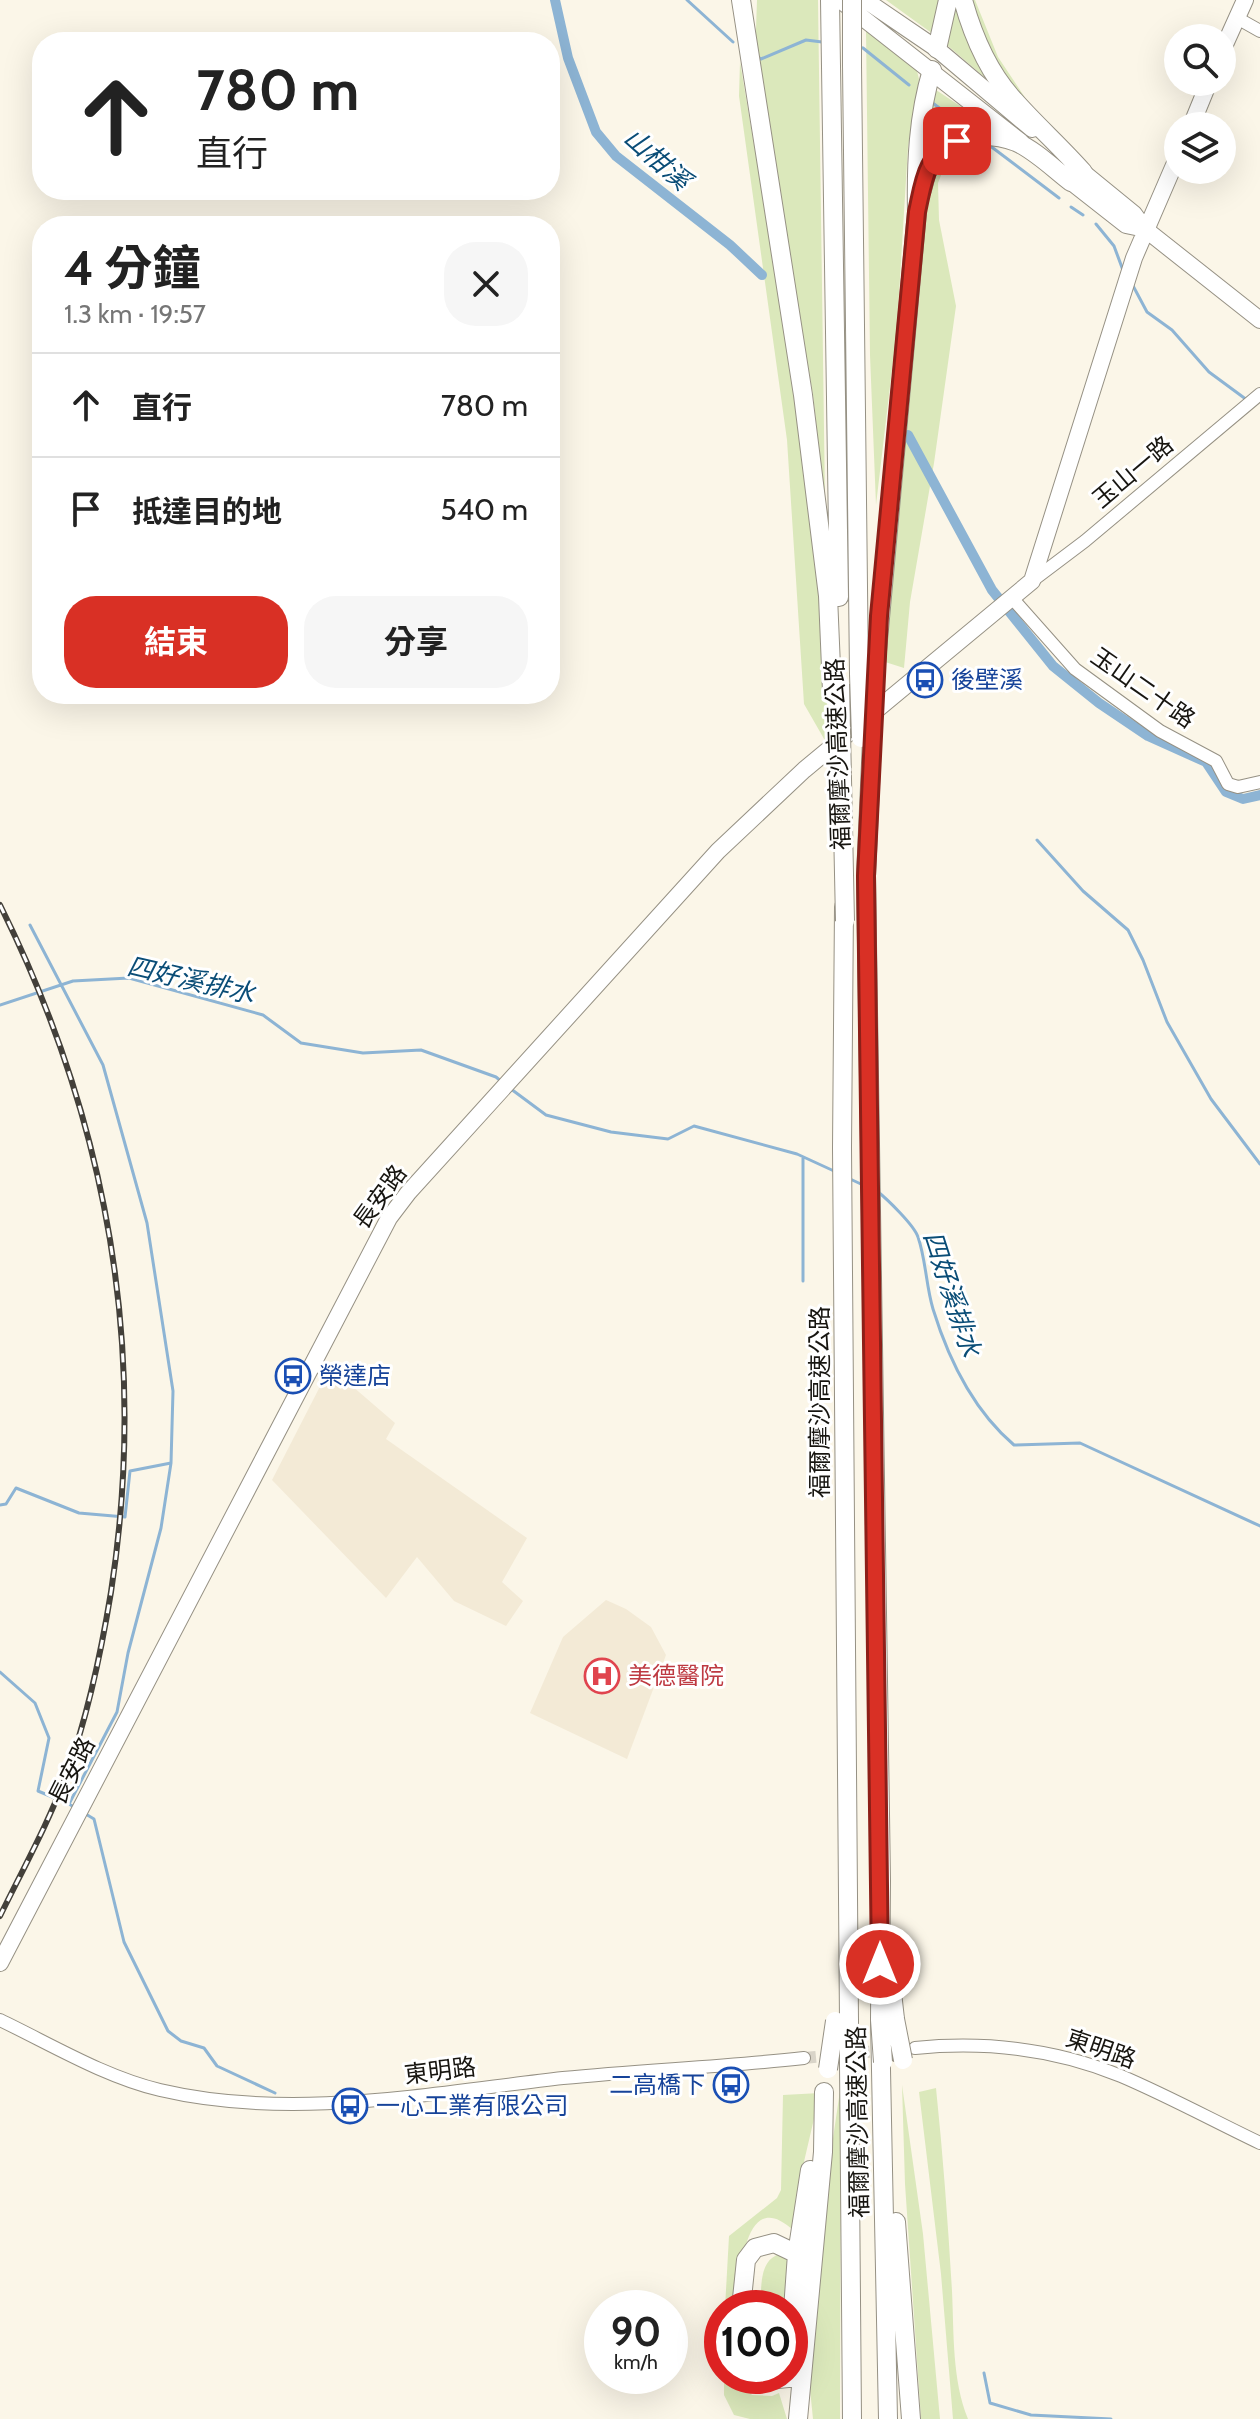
<!DOCTYPE html>
<html lang="zh-TW">
<meta charset="utf-8">
<style>
body{margin:0;font-family:Cabin,"Noto Sans TC",sans-serif;background:#f6f6f6;color:#222;height:100vh;display:flex;flex-direction:column;font-size:30px;white-space:nowrap}
*{box-sizing:border-box;margin:0}
p{font-size:26px;color:#767676}
.icon{flex:none;width:44px;height:44px;fill:none;stroke:currentColor;stroke-width:2;stroke-linecap:round;stroke-linejoin:round}
.map{position:relative;flex:1;overflow:hidden}
.sheet{position:absolute;left:32px;top:216px;width:528px;height:488px;display:flex;flex-direction:column;background:#fff;border-radius:32px;box-shadow:0 8px 32px #0002}
.sheet>*{flex:none}
.hud{position:absolute;left:32px;top:32px;width:528px;height:168px;border-radius:32px;box-shadow:0 8px 32px #0002;background:#fff;color:#222;overflow:hidden}
.controls{position:absolute;left:1164px;top:24px;display:grid;gap:16px}
.controls a{display:grid;place-items:center;width:72px;height:72px;border-radius:50%;background:#fff;box-shadow:0 8px 32px #0002;font-size:40px}
.speed{position:absolute;left:584px;top:2290px;display:flex;gap:16px;font-size:40px;font-weight:700;text-align:center}
.speed>*{display:grid;place-content:center;width:104px;height:104px;border-radius:50%;background:#fff;box-shadow:0 8px 32px #0002;line-height:1}
.speed small{font-size:20px;font-weight:400}
.speed .limit{border:12px solid #d22;background:#fff;color:#111}
.pin{position:absolute;display:grid;place-items:center;width:68px;height:68px;color:#fff;margin:-34px;border-radius:16px;box-shadow:0 4px 12px #0006}
.me{position:absolute;width:88px;margin:-44px;rotate:0deg;stroke-linejoin:round;filter:drop-shadow(0 0 6px #0008)}
.turn{display:flex;align-items:center;gap:28px;height:168px;padding:0 32px;font-size:36px}
.turn .icon{width:104px;height:104px;stroke-width:2.5}
.turn b{display:block;font-size:56px;line-height:68px}
.round{display:grid;place-items:center;flex:none;width:84px;height:84px;border-radius:32px;background:#f6f6f6}
.overview{display:flex;align-items:center;justify-content:space-between;height:136px;padding:0 32px}
h1{font-size:48px;font-weight:700;line-height:60px}
.action{display:flex;gap:16px;margin-top:auto;padding:16px 32px}
.action a{flex:1;height:92px;border-radius:32px;background:#d93025;color:#fff;font-size:32px;font-weight:700;line-height:92px;text-align:center}
.action a+a{background:#f6f6f6;color:#222}
ul{padding:0;list-style:none}
li{display:flex;align-items:center;gap:24px;height:104px;padding:0 32px;border-top:2px solid #e0e0e0}
li div{flex:1}
li b{display:block;font-size:30px}
li em{font-style:normal}
.map>svg:first-child{display:block}
</style>
<div class="map">
<svg width="1260" height="2419" viewBox="0 0 1260 2419">
<rect width="100%" height="100%" fill="#fbf6e8"/>
<path fill="#f3ead6" d="M330,1367L395,1423L386,1439L527,1538L502,1582L523,1601L506,1626L454,1601L417,1557L386,1598L272,1480Z
M606,1600L626,1609L651,1627L666,1655L627,1759L530,1713L563,1637Z"/>
<path fill="#dbe8bb" d="M757,0H818L825,500L813,395L755,58Z
M886,0H940L933,34Z
M955,0L997,88L947,45Z
M966,0H975L998,57L1034,111L998,70Z
M866,31L916,67L919,79L908,147L897,327L876,505L870,355Z
M740,62C766,218 795,374 813,531C821,602 829,673 827,744L804,704L787,440L739,96Z
M930,86L1004,135L974,132L920,165Z
M963,149L947,160L938,183L939,220L956,306L934,463L910,602L904,668L882,661L920,291L921,216L929,179L940,159Z
M841,2084L840,2419H813L809,2379L832,2145Z
M902,2085L923,2234L940,2419H921L905,2184Z
M936,2088C943,2155 948,2223 952,2291C954,2333 952,2380 968,2419H953L941,2274L919,2092Z
M820,2093L796,2196L793,2230C743,2184 740,2279 736,2308H725L729,2236L777,2198L781,2190L783,2095Z
M780,2254L790,2261L787,2308H760C762,2289 758,2260 780,2254Z
M724,2376H735L752,2395L772,2396L779,2393L787,2419H750L734,2415L724,2395Z"/>
<g fill="none" stroke-linecap="round" stroke-linejoin="round">
<path stroke="#8db4d4" stroke-width="3" d="M687,0L733,42
M857,47L863,48L909,85
M758,57L761,59L806,40L822,42
M930,101L969,130
M989,145L1059,198
M1071,207L1083,215
M1096,224L1114,246L1124,273
M1131,282L1147,312L1172,330L1209,372L1247,400
M1037,840L1083,891L1128,930L1143,960L1167,1022L1211,1099L1260,1164
M30,925L103,1065L147,1223L173,1391L171,1463L161,1528L128,1653L117,1712L69,1804L74,1807
M0,1005L73,981L129,978L263,1015L301,1043L363,1053L421,1050L496,1077L502,1082
M511,1089L546,1115L611,1132L668,1139L694,1126L797,1154L834,1171
M803,1157V1281
M848,1178L863,1185
M877,1191C887,1199 914,1225 918,1237C926,1260 926,1286 933,1309C949,1361 973,1410 1014,1445L1080,1443L1260,1526
M0,1505L6,1504L16,1488L79,1513L125,1517L130,1471L171,1463
M0,1672L35,1703L49,1738L38,1791L69,1804
M84,1813L94,1819L124,1942L168,2031L181,2041L204,2048L217,2066L275,2093
M984,2373L990,2403L1031,2415L1111,2419"/>
<path stroke="#8db4d4" stroke-width="10" d="M555,0L568,58L596,132L616,156L730,245L762,275
M908,435L992,590L1053,666L1099,703L1148,736L1206,762L1226,792L1243,799L1260,795"/>
<path stroke="#d9d4c8" stroke-width="12" stroke-dasharray="12 6" stroke-linecap="butt" d="M804,2058L908,2048"/>
<g stroke="#969184" stroke-width="14">
<path id="minor" d="M1237,18L1260,31
M1032,581L1085,541L1260,394
M1012,598L1075,669L1160,731L1216,761L1228,784L1238,787L1260,782
M0,2020C52,2045 105,2077 160,2090C292,2121 431,2093 563,2078C643,2070 724,2067 804,2058
M915,2048C985,2041 1055,2049 1121,2076C1168,2096 1214,2121 1260,2143"/>
</g>
<g stroke="#969184" stroke-width="18">
<path id="major" d="M840,0L1021,142
M865,0L937,49L1032,129
M1222,51L1245,0
M1191,126L1209,82
M1074,165L1134,214L1145,229L1260,320
M1061,174L1126,225L1145,229
M0,1963L389,1218L408,1193L718,851L804,770L1032,581L1134,258L1178,156"/>
</g>
<g stroke="#969184" stroke-width="20">
<path id="highway" d="M741,0L803,395L828,596L832,691
M830,0L839,597
M963,0C973,36 988,72 1014,100C1036,125 1061,147 1083,172
M937,49L948,0
M852,65L859,674
M922,190C925,178 928,164 935,155C953,132 992,133 1016,142C1035,150 1055,170 1071,182
M875,673L917,212C916,164 918,116 932,70
M866,876L881,1881L880,2020L888,2419
M844,907L842,1148L849,2021
M890,1975L895,2019
M849,2064L852,2419
M896,2222L911,2419
M741,2308L746,2260L755,2248L774,2243L797,2254
M790,2351L797,2254L810,2170
M745,2376L758,2381L788,2378
M798,2419L823,2152L824,2092"/>
</g>
<use href="#minor" stroke="#fff" stroke-width="12"/>
<use href="#major" stroke="#fff" stroke-width="16"/>
<use href="#highway" stroke="#fff" stroke-width="18"/>
<g stroke="#43403a" stroke-width="6">
<path id="rail" d="M0,905C108,1122 148,1352 111,1592C101,1653 88,1715 67,1773C49,1822 23,1869 0,1916"/>
</g>
<use href="#rail" stroke="#fff" stroke-width="3" stroke-dasharray="9" stroke-linecap="butt"/>
<g stroke="#969184" stroke-width="20" stroke-linecap="butt">
<path id="highway-bridge" d="M852,0V65
M859,674L861,738
M840,684L845,921
M866,876L875,673
M895,2019L903,2060
M880,2020L883,2062
M849,2021V2064
M828,2069L835,2021"/>
</g>
<use href="#highway-bridge" stroke="#fff" stroke-width="18"/>
</g>
<g fill="none" stroke-linecap="round" stroke-linejoin="round">
<g stroke="#8d1f18" stroke-width="20">
<path id="route" d="M880,1964L866,876L879,616L917,212C924,180 925,156 957,141"/>
</g>
<use href="#route" stroke="#d93025" stroke-width="14"/>
</g>
<defs>
<g id="bus-ring" transform="scale(1.8)"><circle r="9.5" fill="#fff" stroke="#1a4fb4" stroke-width="1.5"/><path d="M-5-6H5V4H4V6H2V4H-2V6H-4V4H-5ZM-3.5-4V0h7V-4ZM-3.5 1.2v1.5H-2V1.2ZM2 1.2v1.5H3.5V1.2Z" fill="#1a4fb4"/></g>
<g id="hospital-ring" transform="scale(1.8)"><circle r="9.5" fill="#fff" stroke="#e0444e" stroke-width="1.5"/><path d="M-5-5h3v3.5h4V-5h3V5h-3V1.5h-4V5h-3Z" fill="#e0444e"/></g>
</defs>
<g fill-rule="evenodd">
<use href="#bus-ring" x="925" y="680"/>
<use href="#bus-ring" x="293" y="1376"/>
<use href="#hospital-ring" x="602" y="1676"/>
<use href="#bus-ring" x="731" y="2085"/>
<use href="#bus-ring" x="350" y="2106"/>
</g>
<g text-anchor="middle" stroke-width="6" stroke-linejoin="round" paint-order="stroke">
<g font-size="24" fill="#171510" stroke="#fff">
<text transform="translate(1133 472) rotate(-40)" y="8">玉山一路</text>
<text transform="translate(1143 688) rotate(35)" y="8">玉山二十路</text>
<text transform="translate(838 754) rotate(-92)" y="8">福爾摩沙高速公路</text>
<text transform="translate(380 1197) rotate(-54)" y="8">長安路</text>
<text transform="translate(820 1402) rotate(-90)" y="8">福爾摩沙高速公路</text>
<text transform="translate(72 1771) rotate(-63)" y="8">長安路</text>
<text transform="translate(1101 2049) rotate(19)" y="8">東明路</text>
<text transform="translate(440 2071) rotate(-7)" y="8">東明路</text>
<text transform="translate(858 2122) rotate(-91)" y="8">福爾摩沙高速公路</text>
</g>
<g font-size="24" fill="#164399" stroke="#fff" text-anchor="start">
<text x="951" y="688">後壁溪</text>
<text x="319" y="1384">榮達店</text>
<text x="705" y="2093" text-anchor="end">二高橋下</text>
<text x="376" y="2114">一心工業有限公司</text>
</g>
<g font-size="24" fill="#be3a42" stroke="#fff" text-anchor="start">
<text x="628" y="1684">美德醫院</text>
</g>
<g font-size="26" font-style="italic" fill="#0a4d77" stroke="#fff">
<text transform="translate(657 159) rotate(41)" y="9">山柑溪</text>
<text transform="translate(191 980) rotate(13)" y="9">四好溪排水</text>
<text transform="translate(952 1294) rotate(72)" y="9">四好溪排水</text>
</g>
</g>
</svg>
<div class="controls">
<a><svg class="icon" aria-label="search" viewBox="0 0 24 24"><circle cx="10" cy="10" r="6"/><path d="M15 15l6 6"/></svg></a>
<a><svg class="icon" aria-label="layers" viewBox="0 0 24 24"><path d="M12 4l9 5-9 5-9-5zM3 14l9 5 9-5"/></svg></a>
</div>
<div class="speed"><div>90<small>km/h</small></div><div class="limit">100</div></div>
<div class="pin" style="left:957px;top:141px;background:#d93025"><svg class="icon" aria-label="arrive" viewBox="0 0 24 24"><path d="M6 21V4h12l-3 4 3 4H6"/></svg></div>
<svg class="me" style="left:880px;top:1964px" viewBox="-20 -20 40 40"><circle r="17" fill="#d93025" stroke="#fff" stroke-width="3"/><path d="M0-11L8 9 0 5-8 9z" fill="#fff"/></svg>
<div class="hud">
<div class="turn"><svg class="icon" aria-label="ahead" viewBox="0 0 24 24"><path d="M12 20V5M6 11l6-6 6 6"/></svg><div><b>780 m</b>直行</div></div>
</div>
<section class="sheet">
<div class="overview"><div><h1>4 分鐘</h1><p>1.3 km · 19:57</p></div><a class="round"><svg class="icon" aria-label="close" viewBox="0 0 24 24"><path d="M6 6l12 12M18 6L6 18"/></svg></a></div>
<ul>
<li><svg class="icon" aria-label="ahead" viewBox="0 0 24 24"><path d="M12 20V5M6 11l6-6 6 6"/></svg><div><b>直行</b></div><em>780 m</em></li>
<li><svg class="icon" aria-label="arrive" viewBox="0 0 24 24"><path d="M6 21V4h12l-3 4 3 4H6"/></svg><div><b>抵達目的地</b></div><em>540 m</em></li>
</ul>
<div class="action"><a>結束</a><a>分享</a></div>
</section>
</div>
